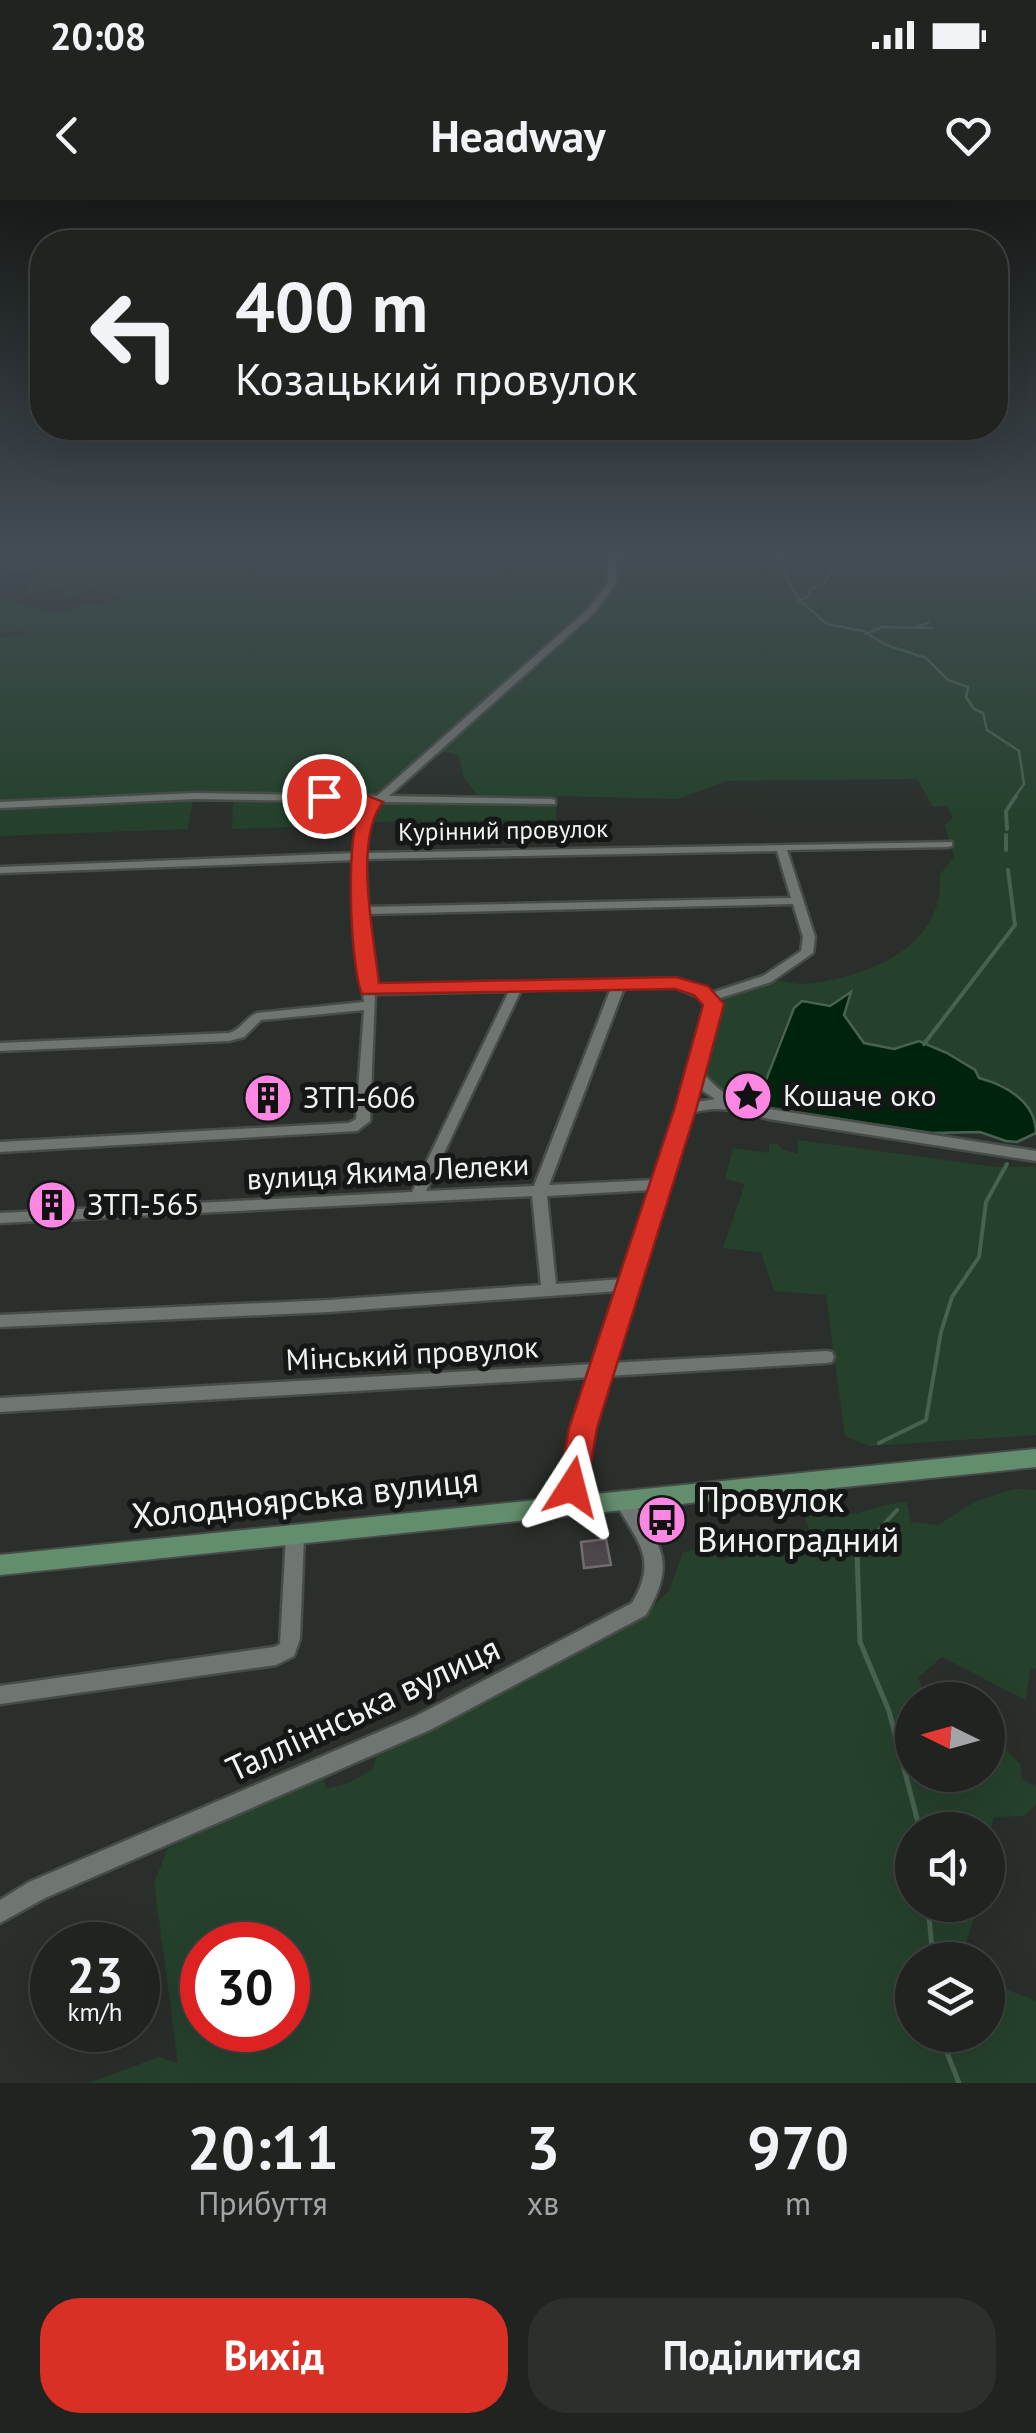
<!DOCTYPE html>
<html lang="uk">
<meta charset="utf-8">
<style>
body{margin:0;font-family:"PT Sans",sans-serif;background:#2d2f2d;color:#f1f3f6;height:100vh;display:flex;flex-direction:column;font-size:38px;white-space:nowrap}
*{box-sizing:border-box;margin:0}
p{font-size:32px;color:#a2a4a5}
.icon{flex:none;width:55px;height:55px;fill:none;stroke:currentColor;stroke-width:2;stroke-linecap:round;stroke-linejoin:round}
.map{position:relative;height:1883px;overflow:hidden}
.panel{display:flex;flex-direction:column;background:#202320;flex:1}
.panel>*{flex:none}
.guide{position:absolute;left:30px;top:30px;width:978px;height:210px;border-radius:40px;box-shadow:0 10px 40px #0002,0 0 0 2px #3d403e;background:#202320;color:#f1f3f6;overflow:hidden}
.needle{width:65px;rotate:275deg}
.fabs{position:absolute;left:895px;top:1482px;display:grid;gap:20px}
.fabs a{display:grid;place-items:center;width:110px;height:110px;border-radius:50%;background:#202320;box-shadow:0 10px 40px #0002,0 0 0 2px #3d403e;font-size:50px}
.speed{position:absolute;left:30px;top:1722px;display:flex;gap:20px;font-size:50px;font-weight:700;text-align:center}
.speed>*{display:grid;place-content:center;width:130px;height:130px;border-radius:50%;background:#202320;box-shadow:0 10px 40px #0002,0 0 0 2px #3d403e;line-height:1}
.speed small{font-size:25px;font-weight:400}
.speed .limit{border:15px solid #d22;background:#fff;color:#111}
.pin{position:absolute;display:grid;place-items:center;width:85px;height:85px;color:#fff;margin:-42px;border:5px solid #fff;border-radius:50%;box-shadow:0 2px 10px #0007}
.me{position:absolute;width:110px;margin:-55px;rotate:9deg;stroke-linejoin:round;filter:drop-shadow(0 0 8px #0008)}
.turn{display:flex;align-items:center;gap:35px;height:210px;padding:0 40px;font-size:45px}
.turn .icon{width:130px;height:130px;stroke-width:2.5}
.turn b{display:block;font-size:70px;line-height:85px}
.eta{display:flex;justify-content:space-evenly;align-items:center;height:170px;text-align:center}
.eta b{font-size:60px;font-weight:700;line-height:70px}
.action{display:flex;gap:20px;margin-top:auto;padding:20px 40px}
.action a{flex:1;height:115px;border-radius:40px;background:#d93025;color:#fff;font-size:40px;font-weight:700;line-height:115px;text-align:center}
.action a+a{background:#2d2f2d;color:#f1f3f6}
.status{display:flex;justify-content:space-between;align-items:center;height:70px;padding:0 50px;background:#202320;direction:ltr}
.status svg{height:28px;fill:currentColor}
header{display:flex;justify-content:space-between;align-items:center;height:130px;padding:0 40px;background:#202320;font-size:45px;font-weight:700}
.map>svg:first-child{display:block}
</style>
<div class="status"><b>20:08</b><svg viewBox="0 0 49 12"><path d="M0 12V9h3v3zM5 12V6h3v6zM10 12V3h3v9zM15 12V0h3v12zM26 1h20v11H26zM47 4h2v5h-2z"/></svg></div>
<header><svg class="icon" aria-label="back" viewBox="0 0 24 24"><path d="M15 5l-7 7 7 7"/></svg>Headway<svg class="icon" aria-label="heart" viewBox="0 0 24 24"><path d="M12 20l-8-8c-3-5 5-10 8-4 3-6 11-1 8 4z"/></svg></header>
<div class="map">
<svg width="1036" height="1883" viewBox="0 0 1036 1883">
<rect width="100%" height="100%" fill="#2a2f2b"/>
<path fill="#25412c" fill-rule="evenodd" d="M0,354H1036V921L1015,894L1002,884L979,878L947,853L919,841L894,849L864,843L844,815L850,793L830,806L803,801C780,819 769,873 762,900L767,908C740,899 717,894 702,867L722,799C738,794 757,782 774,781C784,780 794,785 805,784C866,778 945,748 940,675L954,656L945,625L953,617L947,606L933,607L917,579L726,581L678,599L556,596V620L358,622V599L301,600L296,627L232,629L233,602H193L188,629L0,636V438L22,436L28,431L0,432V398L52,413L67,412L81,403L101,405L122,399L113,393L85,389L79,396L63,398V389L26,394L37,375H28L35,369L0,376ZM437,550L459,555L463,576L477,595H391Z
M798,940L996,967H1036V1235L869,1246L845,1236L826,1095L774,1091L761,1053L723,1048L745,984L725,979L733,948L769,953V944H778L783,950L798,954Z
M1014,1289L1036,1290V1469L1031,1468L1025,1500L942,1457L918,1478L928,1500H912V1575H988V1514L992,1518L993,1537L1020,1564L1022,1579L1036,1587V1605L1024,1616L994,1617L988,1637V1630H912V1705H978L964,1749L972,1760H912V1835H988V1782L1036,1801V1883H89L159,1857L178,1863L154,1683L168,1648L323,1576L326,1589L349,1583L373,1569L377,1553L464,1513L647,1412L669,1391L683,1352L706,1347L721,1360L809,1329L800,1297L819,1295L834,1317C861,1315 881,1303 907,1302L911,1322L938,1325L974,1302ZM202,1745H288V1830H202Z"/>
<path fill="#00240b" stroke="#486250" stroke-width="2.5" d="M851,792L844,815L864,843L894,849L919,841L947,853L975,870L979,878C1006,885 1036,902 1036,933L1017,942L1006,941L980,932L932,933L767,908L762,901L766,880L794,808L802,801L830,806Z"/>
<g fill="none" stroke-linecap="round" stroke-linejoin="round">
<path stroke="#486250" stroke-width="2.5" d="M779,354L783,360L781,369
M784,372L799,400L827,424L863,431L886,445L926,458L948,480L968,487L966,497L974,509L983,513L987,530L1019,551L1024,584L1014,598
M799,400L808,397L810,389L823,384L832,372
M916,427L928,423
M865,434L883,427L932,428"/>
<path stroke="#486250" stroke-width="4" d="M1007,629L1006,611L1016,596
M1006,635V650
M924,844L1015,725L1008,670
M879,1243L926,1220L941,1132L952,1097L979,1057L986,1002L1007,964
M873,1336L897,1310"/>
<path stroke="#486250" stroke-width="5" d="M876,1333L857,1353L860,1442L889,1511L920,1630
M928,1705L933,1760
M940,1835L959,1883"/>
</g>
<path fill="#4d474b" stroke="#716a6f" stroke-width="2.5" d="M606,1339L611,1365L584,1368L581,1342Z"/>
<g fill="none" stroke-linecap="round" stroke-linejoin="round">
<g stroke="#474c48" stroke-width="5">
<path id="minor" d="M608,354H616V383L594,413L389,596L551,599L555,600V604L382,602L370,613L366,653L952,642V646L948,647L787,650L815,737L813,753L771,782L717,799L719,812L701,870C722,897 737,901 769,909L1036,951V961L769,919C741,911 717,904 688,914L636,1082L638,1084L634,1088L611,1163L826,1151L832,1152L834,1157L832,1162L826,1163L607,1176L583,1261L582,1305L579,1310L573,1313L567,1310L564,1305L567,1261L591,1177L0,1212V1198L595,1164L618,1091L329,1112L0,1127V1115L329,1100L541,1085L532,996L0,1023V1013L412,992L509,791L375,794L370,921L357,931L0,952V942L349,923L356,919L364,810L261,820L244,837L229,841L0,851V843L229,833C241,830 246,817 257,813L364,802L355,711V660L0,673V667L355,653L360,612L370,602L195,599L0,608V602L195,593L377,596L588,409L608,383ZM777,651L791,698L368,707L365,659ZM793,704L803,737L801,751L763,776L711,793L676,779L375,786L368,714ZM674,787L704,799L707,812L653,980L549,985L624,788ZM611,788L534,986L426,991L521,790ZM697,883L703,891L715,899L691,903ZM650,990L622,1079L556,1084L547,996Z
M623,1291L629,1294C658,1346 679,1357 646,1415L430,1530L45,1698L0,1723V1700L29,1682L416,1516L632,1403C660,1356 635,1341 614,1299L617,1294Z
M295,1328L301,1330L304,1336L300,1439L294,1456L276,1465L0,1504V1486L274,1447L280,1444L286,1336L289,1330Z"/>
</g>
<g stroke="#474c48" stroke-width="4">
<path id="major" d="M1036,1249V1267L0,1375V1355Z"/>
</g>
<use href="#minor" fill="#6f7570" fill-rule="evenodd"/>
<use href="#major" fill="#638e6e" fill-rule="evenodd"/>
</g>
<linearGradient id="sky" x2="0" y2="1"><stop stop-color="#171a18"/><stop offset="0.57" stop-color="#444d55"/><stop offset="1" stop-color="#444d55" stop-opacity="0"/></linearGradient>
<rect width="1036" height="618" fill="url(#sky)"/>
<path fill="#d93025" stroke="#8d1f18" stroke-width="2.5" d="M324,591H356L383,602C353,639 374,737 379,783L676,777L708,786L724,804L696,910L597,1228L587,1287L582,1296L572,1300L562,1296L558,1287L569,1228L674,910L703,805L694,795L675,789L362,794C350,767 344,625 363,604L318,600V592Z"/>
<defs>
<g id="sight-disc" transform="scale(2.5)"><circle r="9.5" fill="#fd86e2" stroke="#141715"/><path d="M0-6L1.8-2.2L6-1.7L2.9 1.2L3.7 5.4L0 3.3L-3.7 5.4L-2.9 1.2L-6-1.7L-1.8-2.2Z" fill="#111"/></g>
<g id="building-disc" transform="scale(2.5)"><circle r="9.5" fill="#fd86e2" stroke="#141715"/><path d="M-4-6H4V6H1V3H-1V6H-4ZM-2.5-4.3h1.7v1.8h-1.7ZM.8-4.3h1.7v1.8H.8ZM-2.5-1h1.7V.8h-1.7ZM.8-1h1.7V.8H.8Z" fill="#111"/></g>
<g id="bus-disc" transform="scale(2.5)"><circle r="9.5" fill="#fd86e2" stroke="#141715"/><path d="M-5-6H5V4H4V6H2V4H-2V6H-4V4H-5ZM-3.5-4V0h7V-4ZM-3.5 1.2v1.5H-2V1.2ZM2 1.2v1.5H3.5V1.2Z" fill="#111"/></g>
</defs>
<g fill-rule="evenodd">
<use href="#sight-disc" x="748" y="896"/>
<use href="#building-disc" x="268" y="898"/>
<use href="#building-disc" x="52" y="1005"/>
<use href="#bus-disc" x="662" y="1320"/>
</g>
<g text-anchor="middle" stroke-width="10" stroke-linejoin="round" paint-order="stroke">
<g font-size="25" fill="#f0f4f1" stroke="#141715">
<text transform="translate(503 630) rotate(-1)" y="9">Курінний провулок</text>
</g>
<g font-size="30" fill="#f0f4f1" stroke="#141715" text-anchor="start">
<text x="783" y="906">Кошаче око</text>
<text x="303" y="908">ЗТП-606</text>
<text x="87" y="1015">ЗТП-565</text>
</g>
<g font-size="30" fill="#f0f4f1" stroke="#141715">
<text transform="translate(388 972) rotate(-3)" y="10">вулиця Якима Лелеки</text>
<text transform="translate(412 1154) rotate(-3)" y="10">Мінський провулок</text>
</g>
<g font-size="35" fill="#f0f4f1" stroke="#141715">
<text transform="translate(305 1298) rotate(-6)" y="12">Холодноярська вулиця</text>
<text transform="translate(363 1509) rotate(-25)" y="12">Талліннська вулиця</text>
</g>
<g font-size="35" fill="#f0f4f1" stroke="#141715" text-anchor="start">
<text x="697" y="1312">Провулок<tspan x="697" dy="40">Виноградний</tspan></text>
</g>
</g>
</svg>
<div class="fabs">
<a><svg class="needle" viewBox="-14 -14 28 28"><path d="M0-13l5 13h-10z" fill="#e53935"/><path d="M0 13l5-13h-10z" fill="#a2a4a5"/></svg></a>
<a><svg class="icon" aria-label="sound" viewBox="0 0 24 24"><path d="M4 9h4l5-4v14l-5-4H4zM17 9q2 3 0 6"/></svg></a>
<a><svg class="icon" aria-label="layers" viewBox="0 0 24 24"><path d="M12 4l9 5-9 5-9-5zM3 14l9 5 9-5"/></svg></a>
</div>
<div class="speed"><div>23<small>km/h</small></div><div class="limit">30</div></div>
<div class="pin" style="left:324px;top:596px;background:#d93025"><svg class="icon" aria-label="arrive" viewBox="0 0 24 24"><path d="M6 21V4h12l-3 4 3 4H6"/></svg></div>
<svg class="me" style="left:572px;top:1287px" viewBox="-20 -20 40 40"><path d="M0-17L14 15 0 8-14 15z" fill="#d93025" stroke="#fff" stroke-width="4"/></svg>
<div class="guide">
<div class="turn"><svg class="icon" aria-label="left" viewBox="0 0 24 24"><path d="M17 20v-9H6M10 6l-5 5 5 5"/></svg><div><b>400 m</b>Козацький провулок</div></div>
</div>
</div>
<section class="panel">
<div class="eta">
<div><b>20:11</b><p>Прибуття</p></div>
<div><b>3</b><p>хв</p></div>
<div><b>970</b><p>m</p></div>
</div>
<div class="action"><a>Вихід</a><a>Поділитися</a></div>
</section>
